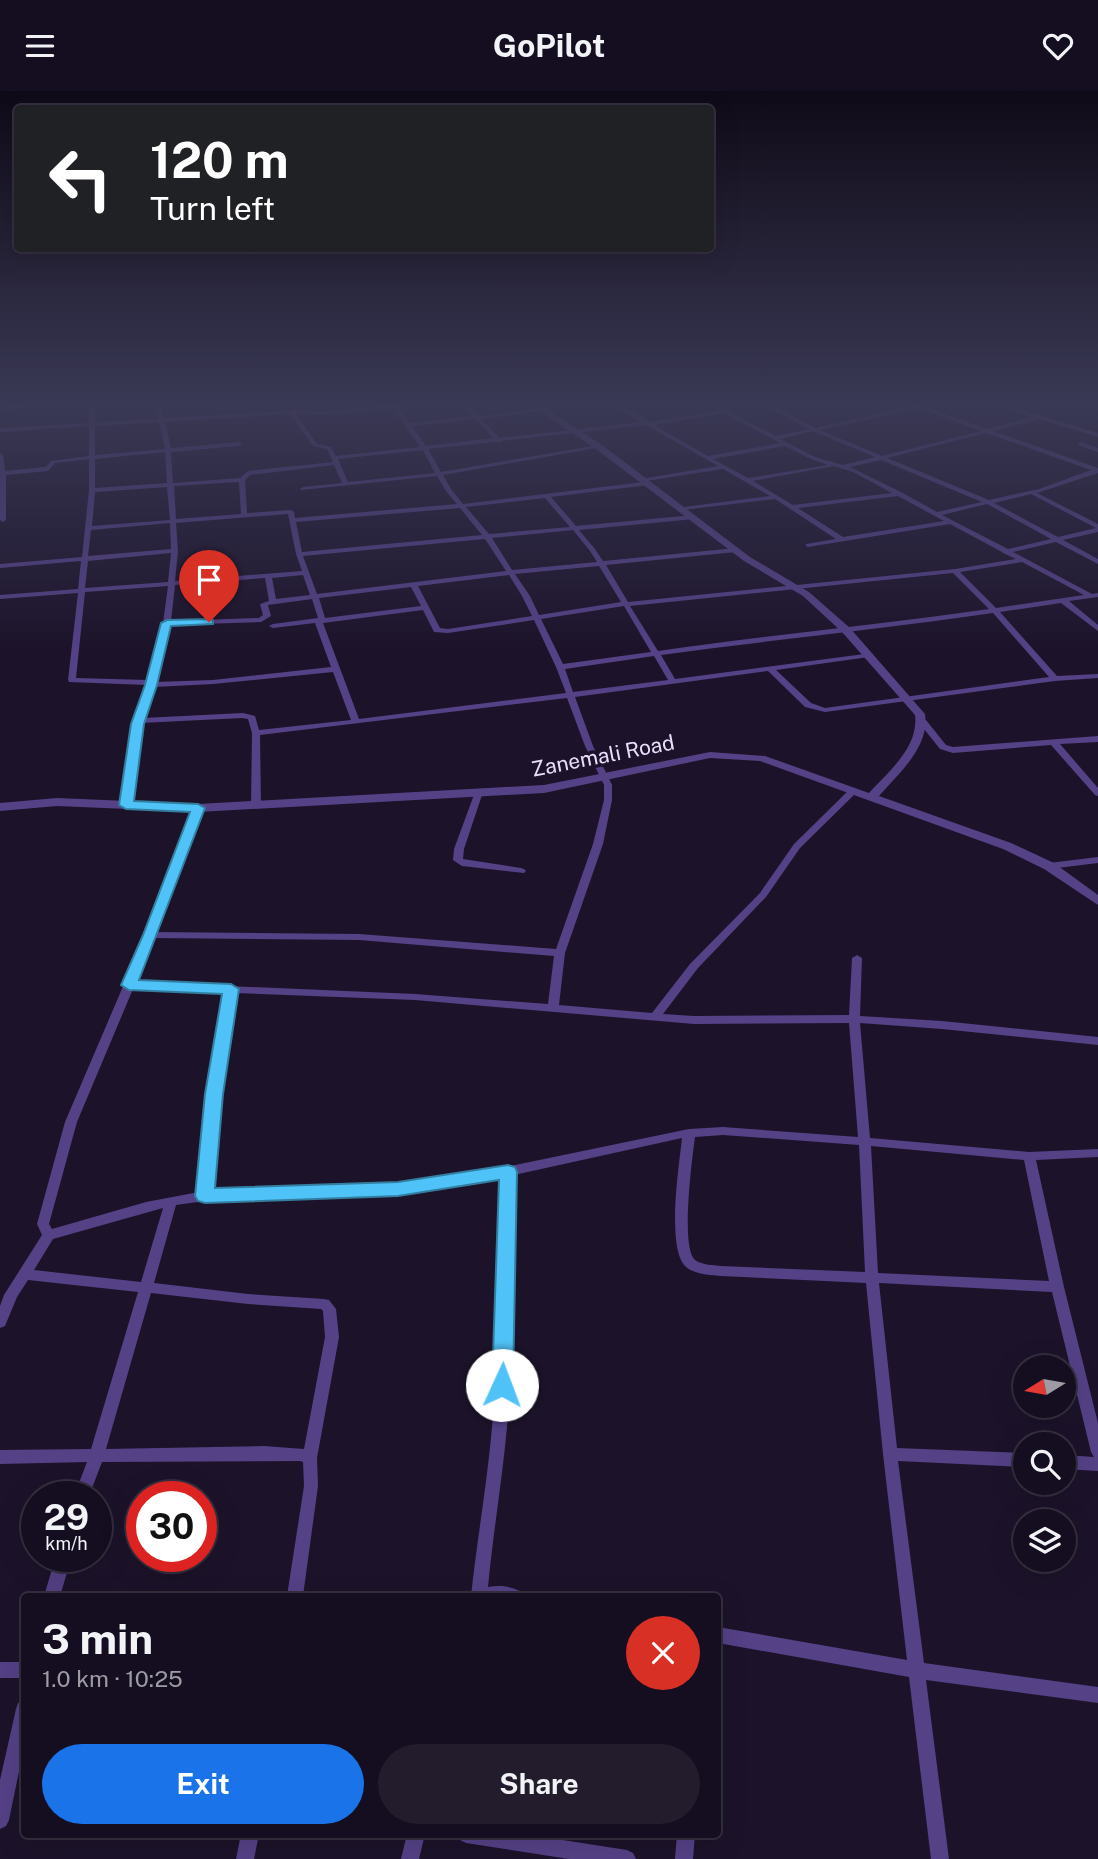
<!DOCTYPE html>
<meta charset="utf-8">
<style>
body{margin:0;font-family:"Public Sans",sans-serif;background:#221c2d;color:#f1f3f6;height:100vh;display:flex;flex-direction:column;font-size:26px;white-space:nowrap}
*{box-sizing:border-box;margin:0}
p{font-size:23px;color:#9d9ca5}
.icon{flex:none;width:38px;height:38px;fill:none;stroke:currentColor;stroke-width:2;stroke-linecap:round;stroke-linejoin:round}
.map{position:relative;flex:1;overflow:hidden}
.panel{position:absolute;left:21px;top:1502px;width:700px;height:245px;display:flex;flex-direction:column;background:#150e20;border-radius:7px;box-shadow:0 7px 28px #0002,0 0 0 2px #342e3e}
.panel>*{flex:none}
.hud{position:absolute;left:14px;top:14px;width:700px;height:147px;border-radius:7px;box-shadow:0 7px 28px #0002,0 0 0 2px #342e3e;background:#202124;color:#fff;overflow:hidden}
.needle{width:46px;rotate:259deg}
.fabs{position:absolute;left:1013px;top:1264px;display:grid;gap:14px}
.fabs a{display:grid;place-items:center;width:63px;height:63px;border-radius:50%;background:#150e20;box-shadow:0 7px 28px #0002,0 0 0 2px #342e3e;font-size:35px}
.speed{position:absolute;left:21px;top:1390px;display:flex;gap:14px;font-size:35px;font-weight:700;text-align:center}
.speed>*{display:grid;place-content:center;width:91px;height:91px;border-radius:50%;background:#150e20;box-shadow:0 7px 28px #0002,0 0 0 2px #342e3e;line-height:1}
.speed small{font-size:18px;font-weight:400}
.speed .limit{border:10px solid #d22;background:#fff;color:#111}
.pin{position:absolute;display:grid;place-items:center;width:60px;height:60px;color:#fff;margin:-72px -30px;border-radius:50% 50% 50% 0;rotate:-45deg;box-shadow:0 0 7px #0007}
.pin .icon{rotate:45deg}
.me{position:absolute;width:77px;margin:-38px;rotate:2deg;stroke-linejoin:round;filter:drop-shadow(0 0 5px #0008)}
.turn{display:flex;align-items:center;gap:24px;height:147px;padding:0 21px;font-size:32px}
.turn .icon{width:91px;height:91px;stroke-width:2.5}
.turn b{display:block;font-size:49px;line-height:60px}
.round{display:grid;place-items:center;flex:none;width:74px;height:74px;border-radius:37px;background:#221c2d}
.headline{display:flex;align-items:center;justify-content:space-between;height:119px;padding:0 21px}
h1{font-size:42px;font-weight:700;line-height:52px}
.button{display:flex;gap:14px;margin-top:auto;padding:14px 21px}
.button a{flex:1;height:80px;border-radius:42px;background:#1a73e8;color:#fff;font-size:28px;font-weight:700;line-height:80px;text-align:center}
.button a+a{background:#221c2d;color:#f1f3f6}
header{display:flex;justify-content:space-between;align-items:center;height:91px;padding:0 21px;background:#150e20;font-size:32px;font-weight:700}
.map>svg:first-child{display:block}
</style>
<header><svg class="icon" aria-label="menu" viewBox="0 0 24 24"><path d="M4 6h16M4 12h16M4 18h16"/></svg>GoPilot<svg class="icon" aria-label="heart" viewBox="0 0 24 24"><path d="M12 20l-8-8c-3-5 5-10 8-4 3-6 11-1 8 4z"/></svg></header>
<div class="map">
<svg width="1098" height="1768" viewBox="0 0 1098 1768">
<rect width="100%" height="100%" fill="#1c132a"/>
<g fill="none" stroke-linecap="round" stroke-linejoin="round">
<path fill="#544186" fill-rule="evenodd" d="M33,313H52L0,320V316Z
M89,313H95V331L158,328L155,313H161L164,327L292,319L329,320L391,314L390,313H421L398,317L410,332L473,325L462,313H468L479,325L543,317L546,319L482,328L499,347L641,331L611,313H618L650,331L719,320L707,313H714L776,345L809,338L763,313H770L815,337L913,315L909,313H935L926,316L987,338L1034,326L994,313H1003L1098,342V346L1040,328L993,340L1098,377V382L1037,402L1098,433V441L1063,449L1098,468V473L1056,451L1013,461L1092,503L1098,502V506L1069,510L1098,534V540L1061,512L1000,521L1057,585L1098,583V587L1055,590L825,621L805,616L768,580L575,606L593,655L612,694V709L603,753L565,862L559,914L652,922L690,873L760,802L794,753L850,698H856V702L800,757L766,806L698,877L663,923L694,925L849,924L852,867L857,864L862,867L860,925L942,930L1098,946V954L942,938L860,932L870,1047L1029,1061L1098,1058V1066L1036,1069L1064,1196L1098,1332V1380L1064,1378V1364L1094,1366L1091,1361L1052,1201L879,1192L897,1357L1026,1362V1376L898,1370L924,1572L1098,1596V1612L926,1589L949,1768H931L909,1586L718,1552V1536L907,1569L883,1363L866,1192L721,1185C709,1184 692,1183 684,1174C667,1152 679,1075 682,1047L514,1084C514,1168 514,1252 507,1336C502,1390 493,1443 488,1496C500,1494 508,1495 520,1500L522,1505H471C477,1449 487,1393 492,1336C500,1253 501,1170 502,1086L398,1103L205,1110L176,1114L154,1192L248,1203L324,1208L329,1209L336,1218L339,1246L317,1367L318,1395L303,1505H287L304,1395L303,1371L300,1370L102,1371L89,1405H74L87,1371L0,1373V1359L91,1358L138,1201L28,1189L17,1206L5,1235L0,1237V1215L4,1204L42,1144L37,1133L65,1031L145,844L195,715H201L203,717L156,841L359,843L556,858L593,753L604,709V694L585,655L567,607L260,644L261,715L256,718L251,715L252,642L248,628L242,627L141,632L131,714L126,717L123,716L121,714L133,633L147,594L69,591L68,589L78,502L0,508V504L78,498L81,470L0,477V473L82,466L89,399V368L55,372L48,380L6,384V429L3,431L0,429V362L3,364L5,380L46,376L51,370L89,365V335L0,341V337L89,332ZM393,317L420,356L336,365L331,356L317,353L296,323L329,324ZM919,317L981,340L882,365L820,339ZM724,322L780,352L708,365L654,334ZM290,323L313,355L327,358L333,371L248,380L240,387L173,392L171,361L239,355L242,353L239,351L171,357L165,331ZM476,328L493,347L426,355L412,335ZM159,331L165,358L95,364V335ZM646,334L718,375L641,388L640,389L643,391L463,413L451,398L443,384L602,356L599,354L441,381L428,358L496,351L499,352L502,350ZM813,340L875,366L843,374L815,366L780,348ZM986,342L1091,379L1039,398L989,409L887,367ZM785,355L811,368L828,374L748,387L713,368ZM423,359L435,382L348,391L338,368ZM165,361L167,392L95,397V368ZM881,369L982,411L937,421L903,402L850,376ZM334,374L342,392L303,396L300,398L301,399L437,385L446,400L457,413L295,427L294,421L291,419L247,422L245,389L250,384ZM834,375L853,381L892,402L793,414L753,390ZM723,378L770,405L684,416L681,418L682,419L775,408L836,448L806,453V455L808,456L950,433L1002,461L1003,462L1016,468L955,478L628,511L606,474L736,461L739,459L736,457L603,470L595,458L579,439L694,428L697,426L694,424L576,435L551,406L648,394L651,392L646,390ZM239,391L241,423L176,428L174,395ZM167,396L170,429L92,435L95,401ZM1031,403L1096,437L1058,446L994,412ZM898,405L944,430L843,446L798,417ZM545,407L570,436L489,443L466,416ZM987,413L1051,448L1008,458L942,424ZM460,417L482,444L302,461L296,431ZM288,423L296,463L302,480L175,490L178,460L176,432ZM170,432L171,458L88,465L91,439ZM573,439L590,460L597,471L512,479L492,447ZM485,448L506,480L317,503L303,465ZM171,462L168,491L85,497L88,470ZM1022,471L1084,504L996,517L960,481ZM599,475L621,511L539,524L530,505L515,483ZM953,482L989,518C879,534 768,544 658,560L630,515ZM303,484L310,504L276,508L272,487ZM509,484L522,505L532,525L448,538L440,537L418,495ZM265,487L269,510L260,513L263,524L259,527L171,530L175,494ZM168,495L163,532L148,589L76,587L85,501ZM411,496L421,515L325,527L319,507ZM312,508L318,527L273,533L269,535L273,537L315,532L331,576L213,589L156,591L170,534L261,531L271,525L268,514ZM624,515L651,561L563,573L541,528ZM423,519L434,541L448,542L534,529L556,576L566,602L359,628L323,532ZM993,522L1049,586L825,617L811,612L776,579L869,566L873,564L872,562L675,588L661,564C771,549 882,538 993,522ZM654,565L668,589L573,601L565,578ZM333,581L351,629L259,639L255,625L243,622L143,627L154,596L213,593ZM154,847L359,849L554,865L548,913L415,903L135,891ZM133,898L225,901L208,1004L199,1101L146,1111L52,1138L49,1133L77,1031ZM236,902L415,909L694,933L849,932L858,1046L723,1036L689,1038L491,1079L398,1093L212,1100L220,1004ZM723,1044L859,1054L865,1181L721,1175C713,1174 700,1174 694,1168C681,1153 692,1068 695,1046ZM871,1055L1024,1069L1049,1190L878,1182ZM163,1117L141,1191L34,1179L53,1148ZM151,1202L248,1213L321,1218L323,1220L325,1246L304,1358L264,1355L106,1358Z
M1081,351L1098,357V361L1079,354L1078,353Z
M920,629H926L946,654L953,656L1098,645V651L1060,653L1098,697V705L1095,704L1051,654L953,662L940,658L920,633Z
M479,698L483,701L464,758L463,768L521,777L524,778L526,780L524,782L462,775L453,769L454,758L475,701Z
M1098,766V772L1049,778L1044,775L1049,772Z
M56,1465H72L60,1505H44Z
M0,1571H24V1587H0Z
M24,1610V1656L9,1729L6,1735L0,1738V1689L16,1618L18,1612Z
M241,1743H259L254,1768H236Z
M407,1743H425L419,1768H401Z
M457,1743H524L627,1759L633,1762L636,1768H569L466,1752L460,1749Z
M677,1743H695L693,1768H675Z"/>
<path fill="#544186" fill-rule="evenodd" d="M530,313H539L602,354L750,466L809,501L850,537L925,623C930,656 899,682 879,705L1011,752L1054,772L1098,804V814L1044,778L1003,758L760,670L710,667L544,702L198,721L57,715L0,720V712L57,707L198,713L544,694L710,661L765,665L869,702C889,680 919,656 915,624L842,541L803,505L744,470L596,358Z"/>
</g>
<linearGradient id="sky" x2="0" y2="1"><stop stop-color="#0f0a17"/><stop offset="0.56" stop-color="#3a3955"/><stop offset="1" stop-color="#3a3955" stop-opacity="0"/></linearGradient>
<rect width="1098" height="560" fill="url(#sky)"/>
<path fill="#4fc3f7" stroke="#337fa1" stroke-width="2" d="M209,528L213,529V533L171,535L157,594L144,633L134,710L198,713L205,717L139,889L231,893L239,898L223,1003L215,1097L398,1091L508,1074L515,1076L517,1081L513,1294L510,1301L502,1303L495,1301L492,1294L499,1089L398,1105L205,1112L198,1110L195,1105L205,1003L222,903L129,899L121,894L143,844L190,721L126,718L119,714L131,633L145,594L161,532L167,529Z"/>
<g text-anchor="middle" stroke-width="7" stroke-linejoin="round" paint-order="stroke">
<g font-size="21" fill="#e9defd" stroke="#1c132a">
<text transform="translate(603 665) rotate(-11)" y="7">Zanemali Road</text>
</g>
</g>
</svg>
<div class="fabs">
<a><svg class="needle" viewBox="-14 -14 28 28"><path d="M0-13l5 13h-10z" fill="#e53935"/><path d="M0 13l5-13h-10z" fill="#9d9ca5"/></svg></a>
<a><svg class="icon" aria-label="search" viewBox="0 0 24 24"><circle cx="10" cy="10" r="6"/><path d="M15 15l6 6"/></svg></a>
<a><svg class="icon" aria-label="layers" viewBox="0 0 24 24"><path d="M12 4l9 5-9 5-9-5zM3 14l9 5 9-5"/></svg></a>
</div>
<div class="speed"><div>29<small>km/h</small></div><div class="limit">30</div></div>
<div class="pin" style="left:209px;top:531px;background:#d93025"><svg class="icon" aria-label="arrive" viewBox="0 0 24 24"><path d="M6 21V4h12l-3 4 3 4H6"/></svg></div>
<svg class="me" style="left:502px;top:1294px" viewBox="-20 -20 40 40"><circle r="19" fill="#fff"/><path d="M0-13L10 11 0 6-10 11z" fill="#4fc3f7"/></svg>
<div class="hud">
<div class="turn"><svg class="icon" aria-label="left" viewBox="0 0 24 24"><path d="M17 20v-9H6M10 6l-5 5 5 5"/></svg><div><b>120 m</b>Turn left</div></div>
</div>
<section class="panel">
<div class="headline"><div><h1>3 min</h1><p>1.0 km · 10:25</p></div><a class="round" style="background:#d93025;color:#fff"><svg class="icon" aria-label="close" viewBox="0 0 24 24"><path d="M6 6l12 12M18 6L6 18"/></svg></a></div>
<div class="button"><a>Exit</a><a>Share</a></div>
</section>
</div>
